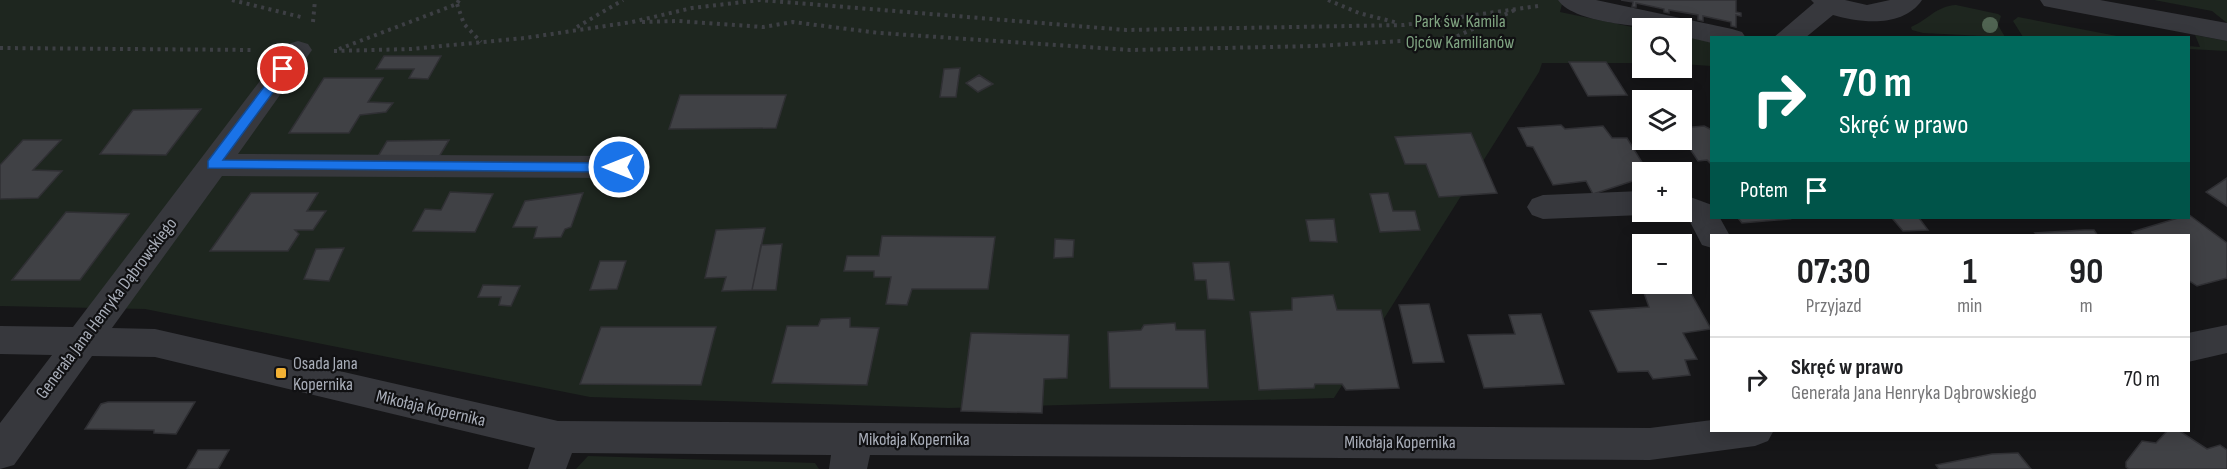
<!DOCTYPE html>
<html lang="pl">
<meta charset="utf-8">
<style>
body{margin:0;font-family:"Sofia Sans Condensed",sans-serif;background:#f2f2f2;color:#202124;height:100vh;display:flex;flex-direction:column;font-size:22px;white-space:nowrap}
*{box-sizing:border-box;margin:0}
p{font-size:20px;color:#757577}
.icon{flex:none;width:33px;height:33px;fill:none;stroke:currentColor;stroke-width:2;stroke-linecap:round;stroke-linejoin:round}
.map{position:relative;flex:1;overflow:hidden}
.panel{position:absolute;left:1710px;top:234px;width:480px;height:198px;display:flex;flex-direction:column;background:#fff;border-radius:0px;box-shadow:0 3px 15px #0003}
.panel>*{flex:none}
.banner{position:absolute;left:1710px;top:36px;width:480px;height:183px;border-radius:0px;box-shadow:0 3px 15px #0003;background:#00695c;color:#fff;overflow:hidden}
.controls{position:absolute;left:1632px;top:18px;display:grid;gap:12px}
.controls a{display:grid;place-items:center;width:60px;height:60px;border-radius:0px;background:#fff;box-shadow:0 3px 15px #0003;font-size:30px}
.pin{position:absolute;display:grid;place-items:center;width:51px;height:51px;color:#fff;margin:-26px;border:3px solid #fff;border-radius:50%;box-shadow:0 2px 6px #0007}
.me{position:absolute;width:66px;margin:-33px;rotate:270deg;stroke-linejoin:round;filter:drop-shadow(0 0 4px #0008)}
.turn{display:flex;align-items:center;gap:21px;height:126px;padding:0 30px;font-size:27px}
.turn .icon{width:78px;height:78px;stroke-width:2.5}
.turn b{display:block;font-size:42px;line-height:51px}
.then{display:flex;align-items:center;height:57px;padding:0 30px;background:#0003;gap:12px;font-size:22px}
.eta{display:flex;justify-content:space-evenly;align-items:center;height:102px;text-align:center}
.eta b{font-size:36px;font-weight:700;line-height:42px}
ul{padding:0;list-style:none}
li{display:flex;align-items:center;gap:18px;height:84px;padding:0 30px;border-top:2px solid #e0e0e0}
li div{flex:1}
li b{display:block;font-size:22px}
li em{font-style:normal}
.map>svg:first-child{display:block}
</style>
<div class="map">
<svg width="2227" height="469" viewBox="0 0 2227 469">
<rect width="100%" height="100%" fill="#161618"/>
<path fill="#1e261f" d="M0,0H1563L1560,12L1642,29V63H1542L1539,72L1334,398L949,408L590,397L145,309L0,306Z
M2154,0H2227V23L2212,11Z
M1956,5L1998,14L2001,16L1998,25L2005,37L1923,33L1912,30L1911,27C1928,20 1936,6 1956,5Z
M2018,17L2117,36V37H2023L2013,21Z
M2195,35L2227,41V51L2189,49L2188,46L2200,47Z
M1682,36L1711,41V66L1682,64Z
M588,456L815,463L819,469H576Z"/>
<path fill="#404145" stroke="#303034" stroke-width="1.5" d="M1621,0H1736V12L1741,13V16L1736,15V27L1731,26V22L1703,16V21L1698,20V15L1669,10V13L1664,12V9L1636,3V7H1632L1633,2Z
M384,56H441L428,79L409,78L414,69H376Z
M1569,62H1606L1627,95L1588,96Z
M960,68L956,97H940L944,69Z
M979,75L993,84L978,92L966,83Z
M324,78H383L368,102L393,103L386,112L360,115L349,133H289Z
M680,95H786L776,128L669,129Z
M201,109L166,155L100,154L133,110Z
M1561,125L1565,129L1603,126L1612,138H1627L1648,172H1642V178L1593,194L1586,181L1553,185L1533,147L1527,146L1518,128Z
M1704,126L1712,130V165L1707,160L1698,161L1682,137V128Z
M1471,133L1497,193L1439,197L1426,164H1405L1395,137Z
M23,140H61L33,170L62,171L38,198L0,199V165Z
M449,140L439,157L377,158L387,141Z
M2227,178V206L2206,192Z
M450,192L493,194L475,232L413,231L425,209L441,210Z
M251,193H318L307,211H326L313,230H295L299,234L288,251H210Z
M583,193L571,227L565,229L561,237L534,238L537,227H513L525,201Z
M1388,193L1393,211H1415L1420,230L1380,232L1370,194Z
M66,212L129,214L80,280H12Z
M2188,214L2227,243V278L2197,286L2188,280V236H2135L2132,232L2178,218H2188Z
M1738,218H1789L1790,219L1742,223Z
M1892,218H1919L1928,230L1903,231Z
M1334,219L1337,242L1310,241L1306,220Z
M765,228L752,290L722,291L726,277L705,278L716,230Z
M2084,230H2094L2098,236H2038L2035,233Z
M882,236L995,237L988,289H912L907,305L886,304L891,277H874V271H844L847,256H879Z
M1055,239L1074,240L1073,257L1054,258Z
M782,244L776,290H752L761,245Z
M344,248L329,281L304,279L316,249Z
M600,261H626L617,289L590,290Z
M1229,262L1234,300L1208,299L1206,280H1195L1193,263Z
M483,285L520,286L511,306L499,305L501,297H478Z
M1688,288L1711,329L1683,333L1697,359L1685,360L1690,375L1653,379L1648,371L1618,372L1590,311L1649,307L1644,293Z
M1333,295L1337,310H1381L1399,388L1346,390L1342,384H1315L1314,388L1259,390L1250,312L1292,310V298Z
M1429,304L1444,362L1413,363L1399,305Z
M1541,314L1564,384L1484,388L1468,335L1515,334L1509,315Z
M850,318V327L879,328L867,385L772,383L787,326H818L821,319Z
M1175,323L1176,330H1205L1208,388H1110L1108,332L1141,330L1144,325Z
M601,327H716L701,385L580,384Z
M971,333L1069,335L1067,378L1044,379L1042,413L961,411Z
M108,402H195L176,434L154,433V430L85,429L101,404Z
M2168,430H2178L2207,449L2220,445L2227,450V469H2129L2126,467V462L2142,441L2156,443Z
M198,450H229L218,469H187Z
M2018,453L2031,469H1939L1936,465L1992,454Z"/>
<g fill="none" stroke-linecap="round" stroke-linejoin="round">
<path stroke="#3d3f44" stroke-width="4" stroke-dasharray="3 4.5" stroke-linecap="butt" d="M232,0L301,17
M1328,0L1359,13L1398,23
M457,4L464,24L481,42
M313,22L315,0
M642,22L678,21L763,27L793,22L879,33L1130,50L1315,46L1453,38L1515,10
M577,27L623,0
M0,48L254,50
M339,49L457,4L459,0
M334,51L411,49L525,38L632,22L692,8L760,0L1126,30L1404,25L1538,6"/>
<path fill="#37383d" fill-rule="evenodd" d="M1558,0H1596L1732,29L1742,32L1746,38H1712V43L1682,36V28C1653,28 1575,25 1558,0Z
M1811,0H1845L1867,5L1890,0H1922C1903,28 1861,23 1833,15L1805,38H1773L1814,3Z
M2040,0H2100L2227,23V41L2054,8L2044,6Z
M298,41L308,44L312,50L238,154L619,156L630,159L635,167L630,175L619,178L222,176L112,328L155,329L558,421L1650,428L1712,420V430H1774L1768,441L1755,446L1650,460L870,455L867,469H829L831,455L572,453L566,469H528L535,448L155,357L92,356L14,465L0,469V423L52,355L0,354V326L73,327L288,44Z
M1642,191V212H1653L1642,215L1543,219L1532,215L1527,207L1532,199L1543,195Z
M1682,194L1712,205V218H1720L1730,236H1712V248L1702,245L1690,222L1669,212H1682Z
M2227,325V353L2188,362V333Z"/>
</g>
<circle fill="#506452" cx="1990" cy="25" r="8"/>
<path fill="#1a73e8" stroke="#114b97" stroke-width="1.5" d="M283,65L288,67V72L223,160L619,163L626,167L619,172L208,168V161L279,67Z"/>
<rect fill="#f2b134" stroke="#111113" stroke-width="2" x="275" y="367" width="12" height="12" rx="3"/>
<g text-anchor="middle" stroke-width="4.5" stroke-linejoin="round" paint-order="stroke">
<g font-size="18" fill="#7fa381" stroke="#111113">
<text x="1460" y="27">Park św. Kamila<tspan x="1460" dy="21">Ojców Kamilianów</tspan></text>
</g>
<g font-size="18" fill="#a8adb8" stroke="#111113">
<text transform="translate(106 308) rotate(-53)" y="6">Generała Jana Henryka Dąbrowskiego</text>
<text transform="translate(431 408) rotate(13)" y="6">Mikołaja Kopernika</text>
<text x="914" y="445">Mikołaja Kopernika</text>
<text x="1400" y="448">Mikołaja Kopernika</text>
</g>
<g font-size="18" fill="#a8adb8" stroke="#111113" text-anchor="start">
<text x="293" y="369">Osada Jana<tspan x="293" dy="21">Kopernika</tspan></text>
</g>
</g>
</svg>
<div class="controls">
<a><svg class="icon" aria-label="search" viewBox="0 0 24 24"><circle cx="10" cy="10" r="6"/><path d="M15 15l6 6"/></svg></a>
<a><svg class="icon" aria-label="layers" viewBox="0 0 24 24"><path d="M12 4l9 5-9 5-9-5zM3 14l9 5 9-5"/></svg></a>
<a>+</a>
<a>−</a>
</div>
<div class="pin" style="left:283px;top:69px;background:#d93025"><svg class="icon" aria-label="arrive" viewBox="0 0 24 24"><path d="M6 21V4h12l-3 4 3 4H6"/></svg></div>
<svg class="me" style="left:619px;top:167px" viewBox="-20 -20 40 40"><circle r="17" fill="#1a73e8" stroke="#fff" stroke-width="3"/><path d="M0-11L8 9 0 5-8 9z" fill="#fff"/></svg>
<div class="banner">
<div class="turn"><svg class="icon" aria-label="right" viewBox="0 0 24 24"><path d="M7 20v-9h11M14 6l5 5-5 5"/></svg><div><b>70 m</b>Skręć w prawo</div></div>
<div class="then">Potem<svg class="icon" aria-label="arrive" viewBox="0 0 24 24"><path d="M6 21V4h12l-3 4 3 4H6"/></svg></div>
</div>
<section class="panel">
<div class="eta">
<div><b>07:30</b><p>Przyjazd</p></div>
<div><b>1</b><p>min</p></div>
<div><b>90</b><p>m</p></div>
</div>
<ul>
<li><svg class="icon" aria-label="right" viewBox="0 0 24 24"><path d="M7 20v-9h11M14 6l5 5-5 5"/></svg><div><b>Skręć w prawo</b><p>Generała Jana Henryka Dąbrowskiego</p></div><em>70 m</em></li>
</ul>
</section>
</div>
